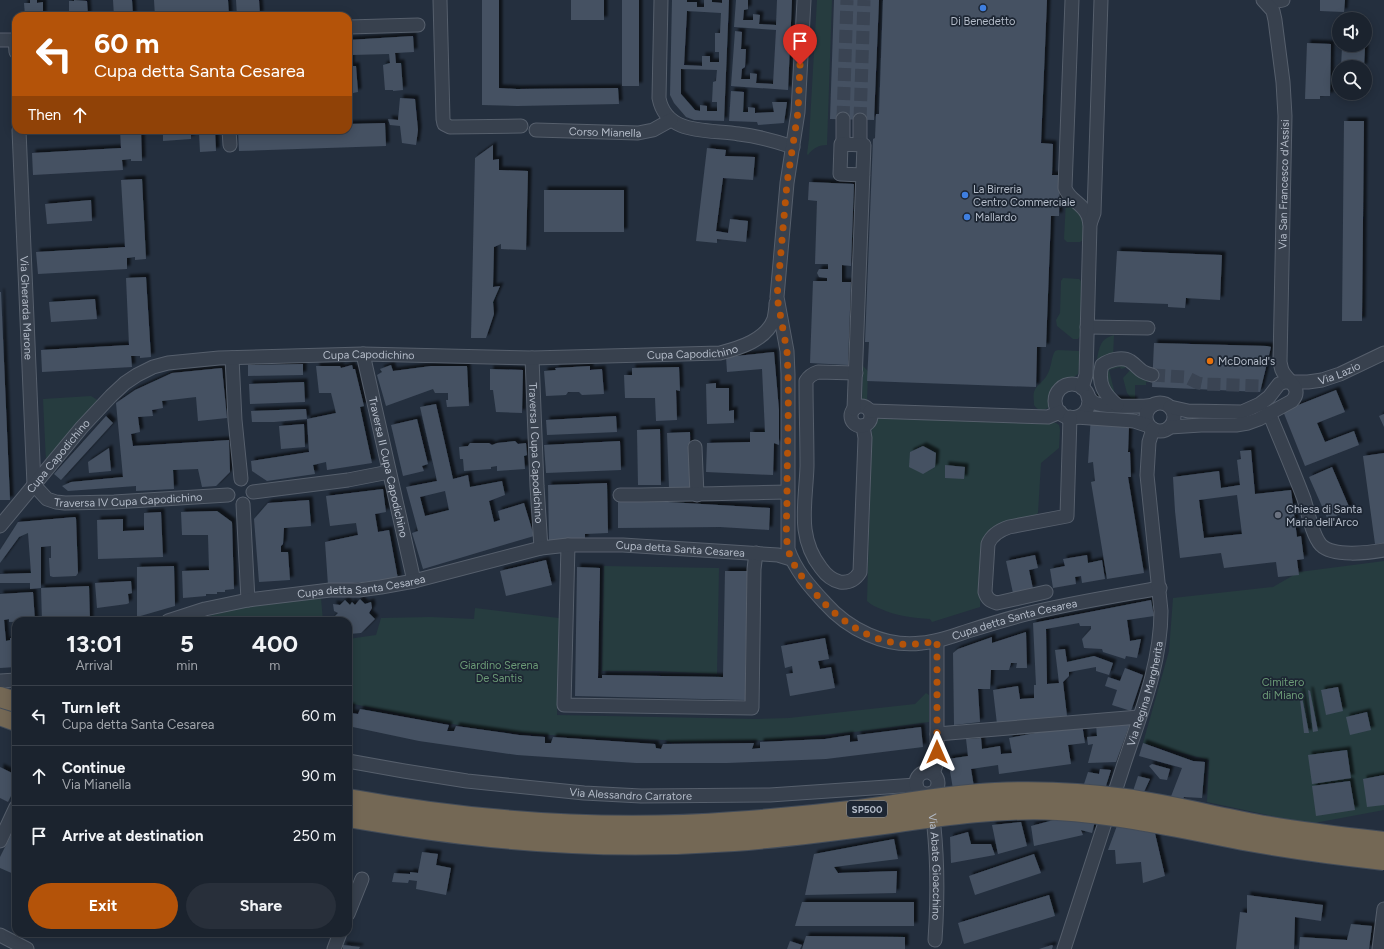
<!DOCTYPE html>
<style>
body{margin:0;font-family:Figtree,sans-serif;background:#282f3a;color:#f1f3f6;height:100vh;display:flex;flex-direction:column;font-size:15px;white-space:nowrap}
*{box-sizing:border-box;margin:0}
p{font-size:13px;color:#a0a4aa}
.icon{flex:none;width:22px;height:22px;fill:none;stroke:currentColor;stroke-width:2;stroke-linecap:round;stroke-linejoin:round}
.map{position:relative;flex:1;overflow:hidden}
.drawer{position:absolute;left:12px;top:617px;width:340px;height:320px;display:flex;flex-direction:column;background:#1b232e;border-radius:12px;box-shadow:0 2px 10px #0003,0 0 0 1px #39404a}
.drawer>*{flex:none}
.top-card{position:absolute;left:12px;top:12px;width:340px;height:122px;border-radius:12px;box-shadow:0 2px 10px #0003,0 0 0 1px #39404a;background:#b45309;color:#fff;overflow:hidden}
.tools{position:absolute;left:1332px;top:12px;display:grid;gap:8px}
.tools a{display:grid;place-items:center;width:40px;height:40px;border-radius:50%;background:#1b232e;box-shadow:0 2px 10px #0003,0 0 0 1px #39404a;font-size:20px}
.pin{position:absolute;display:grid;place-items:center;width:34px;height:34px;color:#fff;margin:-41px -17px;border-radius:50% 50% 50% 0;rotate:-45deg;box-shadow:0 0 4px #0007}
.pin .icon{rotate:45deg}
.me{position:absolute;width:44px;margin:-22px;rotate:0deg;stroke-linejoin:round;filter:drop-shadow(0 0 3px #0008)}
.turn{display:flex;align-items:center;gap:14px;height:84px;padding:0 16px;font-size:18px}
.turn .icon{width:52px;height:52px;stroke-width:2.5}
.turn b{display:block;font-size:28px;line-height:34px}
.then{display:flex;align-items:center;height:38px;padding:0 16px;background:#0003;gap:8px;font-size:15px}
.eta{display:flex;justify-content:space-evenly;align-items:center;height:68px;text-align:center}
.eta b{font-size:24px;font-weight:700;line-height:28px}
.action{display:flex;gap:8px;margin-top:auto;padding:8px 16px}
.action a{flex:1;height:46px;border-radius:24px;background:#b45309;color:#fff;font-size:16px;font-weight:700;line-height:46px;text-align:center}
.action a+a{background:#282f3a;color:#f1f3f6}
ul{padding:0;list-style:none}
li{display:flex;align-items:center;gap:12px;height:60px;padding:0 16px;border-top:1px solid #39404a}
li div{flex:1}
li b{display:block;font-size:15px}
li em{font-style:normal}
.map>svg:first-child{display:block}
</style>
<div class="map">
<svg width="1384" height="949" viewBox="0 0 1384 949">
<defs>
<filter id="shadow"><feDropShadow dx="3.5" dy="-3.5" stdDeviation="1" flood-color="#0009"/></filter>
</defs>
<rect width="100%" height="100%" fill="#242f3e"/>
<path fill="#263c3f" d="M817,0H832L827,145C819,145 813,148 808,155L807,154L809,139Z
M1066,200L1084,216L1083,240L1080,242H1067L1064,239Z
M1063,278L1079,279L1082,282L1080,336L1078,339H1073L1057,326L1056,320L1060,313L1061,281Z
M1114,335L1113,357L1109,356L1101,397H1098C1096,384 1094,353 1103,341C1106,338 1110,336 1114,335Z
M1058,350L1079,351L1080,354L1078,374C1070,382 1057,378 1051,392C1049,397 1050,402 1048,408C1042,411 1038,411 1034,405C1034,401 1033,396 1034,392C1036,385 1044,381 1047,375C1052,367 1051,357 1055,351Z
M1110,365H1128L1125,368L1121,369L1120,367L1109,370L1115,394L1108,393L1106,369Z
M863,366L868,371L867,404L863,402L862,399Z
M1132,368L1152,378V382H1146V385H1135V399L1131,398L1127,393L1123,378Z
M91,396L99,401L46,462L43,399Z
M882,417L1056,423L1059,425L1060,430L1059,448L1041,463L1038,513L1035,516L1008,521L997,525L983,544L980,607L932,622L930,619C913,618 897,616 881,609C876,607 871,605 867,601L872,426L874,421Z
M1384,561V810L1309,824L1207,802L1209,760L1143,743L1169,651L1173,598L1273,587L1299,572Z
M604,566L719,568L717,674L657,671H602Z
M321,598L323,621H189L252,605Z
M475,608L559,618L557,715L756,719L789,718L915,704L926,693L929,695V722L863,731L771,740L670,742L666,740C601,738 536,736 471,727C430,721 389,711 348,703V639L376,635L381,618L431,617L474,619Z"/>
<path fill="#455162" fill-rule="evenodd" filter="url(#shadow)" d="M30,0H37V3L43,2V16H25L24,3H30Z
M74,0L87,1L88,16H69V1H74Z
M113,0H132L133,16H114Z
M154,0H228L229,16H155Z
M236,0H259L260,15L237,16Z
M482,0H499V88L517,89L618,88L619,104L517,106L482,105Z
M571,0H604V20H571Z
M622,0H639V86H622Z
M672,0H687V2H697V7H704V0H712V2L722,3V0H729L724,121L694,120L686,117L674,103L670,95ZM687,11L721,13L720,33H715V52H719V62H710V56H702V66L684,65ZM681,69L717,70L716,81L713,82L712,102H717V111H707V106L700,105V111L695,110L681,94Z
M736,0H748V9L744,10L743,20H753V14L760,15L759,24L776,25L777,0H792L788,90L731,86L735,31L742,32L741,49H746L745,67L742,69L741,79H750V73L757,74L756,83L773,84L776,30L734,27Z
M834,0H879L874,120L830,119Z
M883,0H1047L1041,143L1053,144L1052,175H1060L1059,216H1051L1046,347H1037L1036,387L867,381L869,342H865L873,139L875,138L876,114H879Z
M1320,0H1345L1344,12L1320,11Z
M413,36L414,52L395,53L396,63H401L403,90L393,91V90H385L383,65L390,63L389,54L351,55V66H356L358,92L348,94V40Z
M1307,43L1331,44L1330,96H1320V99H1305Z
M1342,47L1365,48L1364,67H1341Z
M731,91L744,92L743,112H748V107L755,108V113L774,112L772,102H787L784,123L758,125L757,122L729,121Z
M1340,93H1363V97L1340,96Z
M400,98L415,99L418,130L416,145L402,143L400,126L390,125L388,119L398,120Z
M1344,121H1364L1362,321H1342Z
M385,123L386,146L239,151L238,130H348V124Z
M120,130H141L142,161H131V159L122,160L123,170L33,175L32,153L121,148Z
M165,130H215L216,151L200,152L199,133L191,134V139L163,141V131Z
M493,145V160L499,159V170L528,171L526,250L501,249V244L494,247L493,287L500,286L493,302L494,314L486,338H471L475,158Z
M707,148L726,150L725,156L755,157L753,180L723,178L716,231L728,233L730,219L748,221L746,242L717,239V243L696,241Z
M142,179L146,259L135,260V257L127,258V269L38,274L36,252L125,247L121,180Z
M809,182L854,184L851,266L842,265V282H851L848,365L810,363L813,281H827V278L819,277L817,273L819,269H828V264H815L817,201L808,200Z
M544,190H624V232H544Z
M91,200L92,221L47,224L45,204Z
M1117,251L1222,255L1220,300L1186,298L1185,308L1168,307V304L1114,302Z
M146,277L151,357L140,358V356H131L132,367L42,372L41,350L129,345L126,278Z
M0,292H1L10,500H0Z
M95,299L97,319L51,322L49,302Z
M1154,343L1267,346L1271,347L1260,392L1152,387Z
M774,352L779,410V445L774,443L773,475L706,472L707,443L750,442V432H765L762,369L727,372L726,357Z
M303,364V375L248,376V365Z
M352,365L353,369H355L364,406L360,407L372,463L327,470L326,462L313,465L315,474L267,481L252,471L251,461L309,452L307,419L274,422H252L251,411L306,409L307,419L336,413L331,393H319L316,366H340L341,368Z
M391,365L393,371L431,366H467L469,406L447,407L446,400H448V393H435L433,389L386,406L377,375L382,372L380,369Z
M590,366V370L602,369L604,394L582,395L579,392H568L566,395L546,396L544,371L556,370L555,368Z
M679,367L680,391L676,390L677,420L656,421L655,398H625L624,375H632V368Z
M222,368L227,418L198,421L196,397L162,401L163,408L152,410L153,416L138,417L140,432L131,434L133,446L229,440L230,472L216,486L202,487L198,469L173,470L174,489L136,491V486L68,491L62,486L71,482L123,477L116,403L135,390L172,373Z
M490,369L523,370L522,413L496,412L493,390H490Z
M304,382L305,402L250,404L249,384Z
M716,383V388H729V411L734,410V423L707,424L706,384Z
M1336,390L1345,412L1317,423L1325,442L1354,431L1359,445L1305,466L1283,411Z
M1092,398L1134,400L1133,427L1129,426L1128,452H1130L1131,477H1128L1144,573L1107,579L1091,482L1095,481L1093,462L1088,463Z
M436,404L453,479L468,475L470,487L502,481L505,495L489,501L494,522L500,520L498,511L524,503L534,536L423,569L412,533L418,531L406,487L437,481L420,407ZM445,491L449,510L425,516L420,497Z
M1384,414V427L1379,416Z
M106,416L113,423L61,480L54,474Z
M616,416L617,432L547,435L546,420Z
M417,419L428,464L422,466L424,471L403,476L391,425Z
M304,424L305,447L281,449L279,426Z
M660,429L661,485H638L637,430Z
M690,432L691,488H669L667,433Z
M515,441L518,444L526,443L527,455L524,456L525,469L497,471V466L491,467V469L464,471L463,459H460L459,447L468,446L470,443H489L492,445L497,443Z
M620,441L621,470L546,473L544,445Z
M923,446L936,453L935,467L923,474L909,467L910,452Z
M109,448L111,471L89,473L88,462Z
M1251,450L1255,494L1291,490L1297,537L1301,536L1304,559L1297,560L1299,575L1278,577L1276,562L1224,568L1221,553L1180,558L1175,511L1173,477L1219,471L1221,488L1240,485L1237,460L1241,459L1240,451ZM1237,495L1242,534L1204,538L1199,500Z
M1384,453V543L1375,544L1363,456Z
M945,465L965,467L964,479L945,478Z
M1332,467L1350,509L1328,520L1309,477Z
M607,483L608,533L585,534V540L549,541L548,485Z
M383,489L386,512L375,514L378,532L389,530L398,579L328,585L325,542L358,535L356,523L330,526L326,496Z
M618,499L770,508L769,530L720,527L618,528Z
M309,500L311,526L284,528L283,544L281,546V552H288L290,580L259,582L254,519L268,503Z
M217,511L232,522L234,589L225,590V592H217V594H206V596L183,598L182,571L209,570L208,535H182L181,512Z
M161,512L163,557L98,559L97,520L123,519V531L144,530V513Z
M75,517L76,518L78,573L76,576L53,577L50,576L49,558H51V546L41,547V588L89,586L90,621H42L41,588L30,589V583H0V574L31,573L28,533L19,537L0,563V550L18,522Z
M1035,555L1038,568L1029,570L1033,589L1013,593L1006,561Z
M1087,555L1088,563L1102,560L1105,579L1082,583L1081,576L1075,577L1076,584L1053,588L1050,569L1065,566L1063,559Z
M546,560L552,585L506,596L500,571Z
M174,566L175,606L137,617V567Z
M577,567L600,568L598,678H602V675L723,677L725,571H747L745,700L575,696Z
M131,581L132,593L128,594L129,603L127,604L97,608L95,583Z
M33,592L35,621L9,622V619L4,620L6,641L10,640V638H16V667L0,668V594Z
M360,599L365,604L371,602L372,608L369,613L375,619L361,633L349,634L348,633V621H333L332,619L338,613L334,611L333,604L340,605L345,600L350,605L352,602L355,605Z
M1151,600L1154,616L1127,620L1130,641L1141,639L1137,658L1126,656L1125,659L1103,652L1102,649L1084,648L1082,639L1091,629V626H1080L1079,623L1046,629L1047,684L1059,683L1055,650L1065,649L1067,662L1094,656L1113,663L1109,675L1096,671V667L1069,672V676L1063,682L1067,716L1016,721L997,724L993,690L1018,686L1020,699L1034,698V685H1036L1033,623Z
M1026,632L1027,668H1016L1017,663H1011L1009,670H991L990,689H978L980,722L954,725L953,653L958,649L992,637V643Z
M825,638L829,659L818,661L820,669L831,667L835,688L790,696L786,674L793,673L792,666L785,668L781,646Z
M505,665H515V671H505Z
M1125,668L1143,675L1131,711L1112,705L1117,690L1105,686L1108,677L1120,681Z
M1338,687L1343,711L1326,715L1321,690Z
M1308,690L1310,691L1318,731L1313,732Z
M1299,691L1301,692L1309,733H1304Z
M348,706L352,707L351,713L358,714L360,709L449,725L447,731H454L456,726L519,735L545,737V743H551L553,737L655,744L656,748L661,749L663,744L754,743L752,749L760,748V742L825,739L850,735V742L858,741L857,735L921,727L923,747L826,759L727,763H636L517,755L419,741L348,726Z
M1367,712L1371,730L1350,735L1346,717Z
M1131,721L1116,762L1088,763L1093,744L1088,745L1087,737L1097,736L1096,724Z
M1082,724L1085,743L1068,745L1071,764L999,774L998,765L971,769L974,787L953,789L948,759L968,756L966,739L981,738L982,749L1000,746L1001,754L1012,753L1009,738Z
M1143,743L1193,761L1205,762L1202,798L1184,797L1182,801L1170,799L1182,768L1139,756Z
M1347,750L1351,778L1312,784L1308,755Z
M1152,764L1170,769L1167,780L1160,779L1149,766Z
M0,767L16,775V786L8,802L0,798Z
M1100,769L1111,770L1105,789L1083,787L1088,772L1099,774Z
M1384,775V805L1367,807L1363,779Z
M1138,776L1150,779L1143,794L1133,791Z
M1350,781L1355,810L1316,816L1312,786Z
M1065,817L1095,821L1092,833L1081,830L1083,835L1034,846L1031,826Z
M1021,822L1027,846L998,854L992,825Z
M1118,823L1154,829L1165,876L1143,883L1141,862L1116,864L1115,850H1108Z
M16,825V875L0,868V857Z
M968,832L971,844H991L995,855L951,863L950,837Z
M894,839L898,859L834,867L838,873L897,871L896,893L805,895L814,854Z
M422,852L438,854L436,865L451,868L446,895L416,889L417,881L409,880L408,883L392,882L394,873L410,874V872L418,873Z
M1034,854L1041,873L975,895L969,876Z
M1049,895L1055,916L964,944L958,923Z
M1247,895L1323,905L1321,921L1295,917L1294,949H1236L1240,912L1247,913Z
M802,902H914V926H795Z
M1351,924L1372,926L1369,949H1299L1300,937L1347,940Z
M806,936L905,937V949H802Z
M790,941L802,945L800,949H787Z
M343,945L360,947L359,949H343Z
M1052,945L1053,946L1052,949H1039Z"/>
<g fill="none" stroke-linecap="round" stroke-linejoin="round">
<path stroke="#3a4453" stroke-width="13" stroke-dasharray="13 6" stroke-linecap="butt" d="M843,119L847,0
M860,120L864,0
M1152,375L1186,377L1198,383L1203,384L1262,386"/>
<g stroke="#565f6c" stroke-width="15">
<g id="minor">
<path d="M440,0L443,119L444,124L450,127L521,126"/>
<path d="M661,0L659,98C666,136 710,129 739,134C757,136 775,141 793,147"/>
<path id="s1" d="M804,0L798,112L787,183L777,297L787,351L788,374V549C795,570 810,587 825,603C848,629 885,648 922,643C938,642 953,636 968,631C987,625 1007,619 1026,614C1070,603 1115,596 1160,588"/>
<path d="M1072,0L1065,188C1069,200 1082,203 1087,214C1089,217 1089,220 1090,224"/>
<path d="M1267,3L1283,0"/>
<path d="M348,27L418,25"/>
<path d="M0,40H16"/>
<path d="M15,40L16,52"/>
<path id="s2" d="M19,130L34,485"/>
<path d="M229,130L230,145"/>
<path id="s3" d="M536,130L638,133L653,130L671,120"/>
<path d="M843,144V119"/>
<path d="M860,144V120"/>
<path d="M1087,327L1148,328"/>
<path id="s4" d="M363,354L414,581"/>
<path d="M232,358L235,420L241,479"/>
<path id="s5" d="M532,358L537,486L541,548"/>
<path d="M856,373L818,372C812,374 809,376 806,381C806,409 807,438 807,466C806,503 796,536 821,568C826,575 831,580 840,582C849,583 855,580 860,572L865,438L863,426"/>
<circle cx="1072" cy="401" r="17"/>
<path d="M1082,388L1086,375L1090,224L1094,213L1101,0"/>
<path d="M1088,397C1090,399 1092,402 1095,403C1103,407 1143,407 1153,405"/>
<circle cx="1160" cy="417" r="14"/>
<path d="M1117,405C1104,394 1097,383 1102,365C1109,360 1122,356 1130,361C1140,368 1139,372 1152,375"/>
<circle cx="861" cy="416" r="10"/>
<path id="s6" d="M1170,407L1188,411L1242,412L1260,404L1269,397L1279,384L1284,382H1308L1322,380L1340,374L1384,353"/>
<path d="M854,409L864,145L841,144L840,174L863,175"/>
<path d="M870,411L1048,417L1060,412"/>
<path d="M1269,413C1281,442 1293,470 1304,499C1308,512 1312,535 1321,545C1333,557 1368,553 1384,550"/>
<path d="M1076,417L1134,421L1149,426"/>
<path id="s7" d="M1170,427L1201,425H1236L1248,423L1259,419L1292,401C1303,389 1289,382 1283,372C1281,369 1281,366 1280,362L1285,116L1283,82L1275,20L1273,11L1263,0"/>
<path d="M695,447L697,495"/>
<path id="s8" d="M34,485L47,499L56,502L65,503L114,502L228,495"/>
<path d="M253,492L348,480L389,472"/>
<path d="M620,495C676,495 731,493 787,492"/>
<path d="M243,504L248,600"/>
<path id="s9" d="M0,526L82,427L111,396L125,383L137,375L153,367L168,363L219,358L363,354L532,358L720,353C740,348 766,340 774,319C775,314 776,308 776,303"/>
<path d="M568,545L564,705L752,708L754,569L756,553"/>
<path d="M1046,592L997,603C990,601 987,599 985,592L988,544C992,534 1000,530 1009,527L1067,516L1070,417"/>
<path id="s10" d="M168,621L205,609L248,600L330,590H359L381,587L414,581L541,548L568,545H623L778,555L791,559"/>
<path d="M0,681L16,680"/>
<path d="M937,734L1139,717"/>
<path id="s11" d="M348,761L404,771L467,781L584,793L641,796L770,795L916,785"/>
<circle cx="927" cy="783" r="11"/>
<path d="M933,774L936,765L937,752V641"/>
<path id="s12" d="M932,810C938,854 938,896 935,940"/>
<path d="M0,841L16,807"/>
<path d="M348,914L362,879"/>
<path d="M0,935L27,949"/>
<path d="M334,949L340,933"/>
<path id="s13" d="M1064,949C1084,886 1105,824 1125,761C1141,713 1161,663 1161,611L1147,475L1149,442L1153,429"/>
<path d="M1379,949L1384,909"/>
</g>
</g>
<g stroke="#434c59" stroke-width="22">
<path id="highway" d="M0,715L16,721"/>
</g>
<use href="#minor" stroke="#38414e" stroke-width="13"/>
<use href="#highway" stroke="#746855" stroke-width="20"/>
<g stroke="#434c59" stroke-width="22" stroke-linecap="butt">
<path id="highway-bridge" d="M0,697L16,702
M348,799C475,822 605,832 734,822C776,819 818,815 859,810C904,804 949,795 995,793C1038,791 1083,793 1125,799C1169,805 1211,816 1254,824C1297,832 1341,837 1384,842
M348,817C389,824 431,831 473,835C559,845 648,847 734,841C787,837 839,830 891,823C946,815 1002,807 1058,810C1122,814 1186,829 1249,841C1294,849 1339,855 1384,860"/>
</g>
<use href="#highway-bridge" stroke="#746855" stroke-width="20"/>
</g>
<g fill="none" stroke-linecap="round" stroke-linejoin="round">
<path stroke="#b45309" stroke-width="7" stroke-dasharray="0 12.6" d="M800,65L798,112L787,183L777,297L787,351L788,374C789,415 787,456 787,498C787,514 785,533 788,549C791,562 799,573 807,583C830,614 862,639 901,644C913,645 925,643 937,641V752"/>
</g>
<g fill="#3f7fe0" stroke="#1d2633" stroke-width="1.5">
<circle cx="983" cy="8" r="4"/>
<circle cx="965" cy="195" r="4"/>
<circle cx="967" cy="217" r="4"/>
</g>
<circle fill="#e8710a" stroke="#1d2633" stroke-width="1.5" cx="1210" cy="361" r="4"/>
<circle fill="#6b7280" stroke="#1d2633" stroke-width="1.5" cx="1278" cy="515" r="4"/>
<g text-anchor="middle" stroke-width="3.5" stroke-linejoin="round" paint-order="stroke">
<rect fill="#1d2633" stroke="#878f9c" stroke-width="1" x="847" y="801" width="40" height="16" rx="3"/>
<g font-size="10" font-weight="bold" fill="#b4bcc9">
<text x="867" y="813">SP500</text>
</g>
<g font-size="11" fill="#b4bcc9" stroke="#1d2633" text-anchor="start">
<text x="983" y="25" text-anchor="middle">Di Benedetto</text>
<text x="973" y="193">La Birreria<tspan x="973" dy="13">Centro Commerciale</tspan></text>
<text x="975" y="221">Mallardo</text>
<text x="1218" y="365">McDonald's</text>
<text x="1286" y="513">Chiesa di Santa<tspan x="1286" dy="13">Maria dell'Arco</tspan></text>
</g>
<g font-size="11" fill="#b4bcc9" stroke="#1d2633">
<text dy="4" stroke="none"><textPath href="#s3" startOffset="69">Corso Mianella</textPath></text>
<text dy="4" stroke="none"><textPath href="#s7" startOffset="350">Via San Francesco d'Assisi</textPath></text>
<text dy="4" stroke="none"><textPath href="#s2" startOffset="178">Via Gherarda Marone</textPath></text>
<text dy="4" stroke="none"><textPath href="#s9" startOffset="763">Cupa Capodichino</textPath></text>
<text dy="4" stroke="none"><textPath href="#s9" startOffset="439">Cupa Capodichino</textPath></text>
<text dy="4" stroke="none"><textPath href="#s6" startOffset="182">Via Lazio</textPath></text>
<text dy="4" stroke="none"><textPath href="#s5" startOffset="95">Traversa I Cupa Capodichino</textPath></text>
<text dy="4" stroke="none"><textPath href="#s9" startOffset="91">Cupa Capodichino</textPath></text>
<text dy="4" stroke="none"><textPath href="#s4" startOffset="116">Traversa II Cupa Capodichino</textPath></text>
<text dy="4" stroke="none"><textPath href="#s8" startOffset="101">Traversa IV Cupa Capodichino</textPath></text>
<text dy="4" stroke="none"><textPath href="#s10" startOffset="521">Cupa detta Santa Cesarea</textPath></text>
<text dy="4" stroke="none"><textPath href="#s10" startOffset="197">Cupa detta Santa Cesarea</textPath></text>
<text dy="4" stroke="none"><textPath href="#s1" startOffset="822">Cupa detta Santa Cesarea</textPath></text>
<text dy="4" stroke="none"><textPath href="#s13" startOffset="268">Via Regina Margherita</textPath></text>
<text dy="4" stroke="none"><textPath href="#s11" startOffset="285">Via Alessandro Carratore</textPath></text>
<text dy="4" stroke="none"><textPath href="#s12" startOffset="57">Via Abate Gioacchino</textPath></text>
</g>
<g font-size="11" fill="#6b9a76" stroke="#1d2633">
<text x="499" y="669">Giardino Serena<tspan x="499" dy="13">De Santis</tspan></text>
<text x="1283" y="686">Cimitero<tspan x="1283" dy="13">di Miano</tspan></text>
</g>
</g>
</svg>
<div class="tools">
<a><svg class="icon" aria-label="sound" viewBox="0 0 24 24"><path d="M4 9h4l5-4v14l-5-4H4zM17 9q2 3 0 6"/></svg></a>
<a><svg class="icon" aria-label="search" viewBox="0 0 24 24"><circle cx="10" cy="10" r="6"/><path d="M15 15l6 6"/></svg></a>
</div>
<div class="pin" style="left:800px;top:65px;background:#d93025"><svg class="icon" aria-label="arrive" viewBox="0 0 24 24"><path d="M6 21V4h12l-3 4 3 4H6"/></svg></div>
<svg class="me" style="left:937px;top:752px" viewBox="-20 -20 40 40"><path d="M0-17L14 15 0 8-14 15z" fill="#b45309" stroke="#fff" stroke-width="4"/></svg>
<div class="top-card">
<div class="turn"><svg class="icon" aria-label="left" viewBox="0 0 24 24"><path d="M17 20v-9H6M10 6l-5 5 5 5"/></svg><div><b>60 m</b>Cupa detta Santa Cesarea</div></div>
<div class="then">Then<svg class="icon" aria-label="ahead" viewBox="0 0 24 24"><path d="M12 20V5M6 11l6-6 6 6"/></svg></div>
</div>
<section class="drawer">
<div class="eta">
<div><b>13:01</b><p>Arrival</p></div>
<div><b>5</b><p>min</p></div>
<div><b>400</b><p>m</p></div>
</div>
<ul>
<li><svg class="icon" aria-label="left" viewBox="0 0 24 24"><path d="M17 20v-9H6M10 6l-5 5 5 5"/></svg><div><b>Turn left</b><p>Cupa detta Santa Cesarea</p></div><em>60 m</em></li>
<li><svg class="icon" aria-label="ahead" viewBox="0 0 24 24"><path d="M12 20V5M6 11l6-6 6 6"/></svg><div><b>Continue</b><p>Via Mianella</p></div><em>90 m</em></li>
<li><svg class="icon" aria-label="arrive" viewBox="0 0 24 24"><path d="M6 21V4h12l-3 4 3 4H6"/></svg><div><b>Arrive at destination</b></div><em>250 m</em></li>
</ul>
<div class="action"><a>Exit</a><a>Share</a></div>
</section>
</div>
